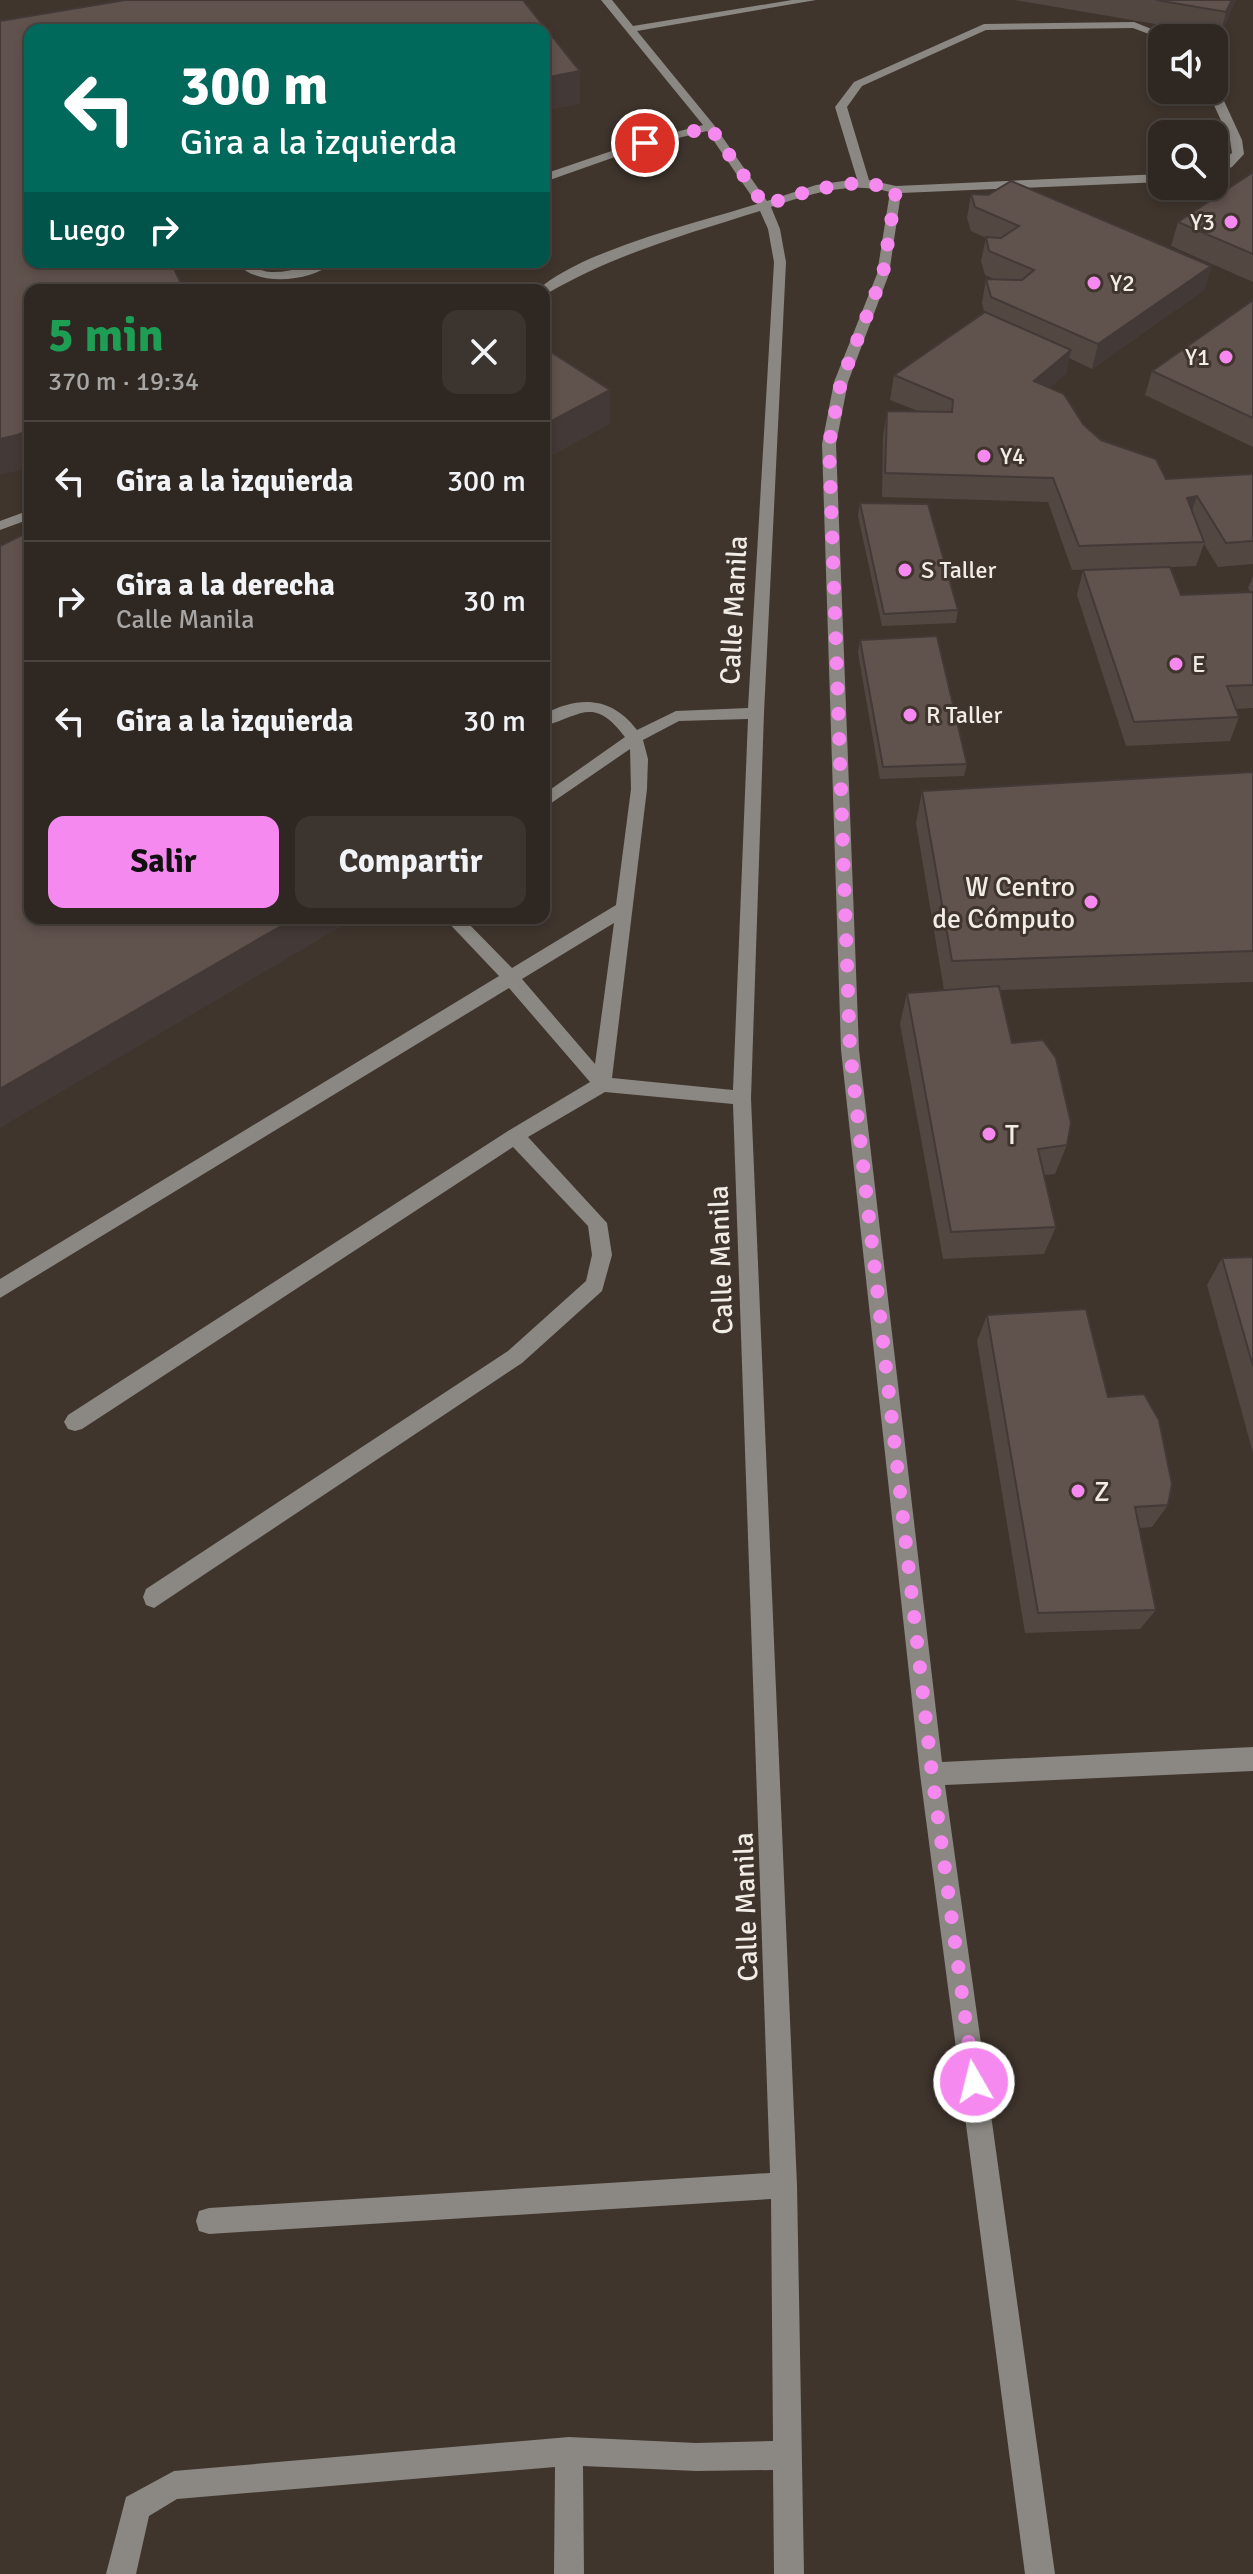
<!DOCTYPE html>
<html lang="es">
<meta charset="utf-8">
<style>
body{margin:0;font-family:Signika,sans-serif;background:#3b342f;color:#f1f3f6;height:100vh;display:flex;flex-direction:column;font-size:30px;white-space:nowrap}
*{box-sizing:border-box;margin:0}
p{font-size:26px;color:#a7a6a5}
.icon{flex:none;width:44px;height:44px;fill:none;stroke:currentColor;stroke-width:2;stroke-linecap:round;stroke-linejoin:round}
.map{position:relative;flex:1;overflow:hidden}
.panel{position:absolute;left:24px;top:284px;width:526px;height:640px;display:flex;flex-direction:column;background:#2f2822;border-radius:16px;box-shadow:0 4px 12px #0003,0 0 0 2px #4a4440}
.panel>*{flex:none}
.banner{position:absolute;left:24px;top:24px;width:526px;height:244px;border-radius:16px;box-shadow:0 4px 12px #0003,0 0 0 2px #4a4440;background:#00695c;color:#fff;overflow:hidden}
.fabs{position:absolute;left:1148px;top:24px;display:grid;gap:16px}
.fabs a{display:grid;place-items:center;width:80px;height:80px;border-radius:16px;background:#2f2822;box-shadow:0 4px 12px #0003,0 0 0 2px #4a4440;font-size:40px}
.pin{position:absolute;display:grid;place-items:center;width:68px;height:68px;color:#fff;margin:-34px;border:4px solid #fff;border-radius:50%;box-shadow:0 2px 8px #0007}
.me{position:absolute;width:88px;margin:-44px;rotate:352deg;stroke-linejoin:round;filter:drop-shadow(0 0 6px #0008)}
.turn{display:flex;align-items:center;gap:28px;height:168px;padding:0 24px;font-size:36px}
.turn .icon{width:104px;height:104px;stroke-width:2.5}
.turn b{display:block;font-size:56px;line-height:68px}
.then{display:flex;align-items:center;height:76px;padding:0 24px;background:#0003;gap:16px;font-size:30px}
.round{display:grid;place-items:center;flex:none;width:84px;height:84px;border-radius:16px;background:#3b342f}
.summary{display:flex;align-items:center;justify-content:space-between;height:136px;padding:0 24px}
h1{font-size:48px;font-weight:700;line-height:60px;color:#1e9e55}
.cta{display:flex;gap:16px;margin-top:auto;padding:16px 24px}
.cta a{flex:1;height:92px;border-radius:16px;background:#f589ef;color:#111;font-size:32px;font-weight:700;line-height:92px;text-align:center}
.cta a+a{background:#3b342f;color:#f1f3f6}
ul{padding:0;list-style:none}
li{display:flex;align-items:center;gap:24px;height:120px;padding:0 24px;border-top:2px solid #4a4440}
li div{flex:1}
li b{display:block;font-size:30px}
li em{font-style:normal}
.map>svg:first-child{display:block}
</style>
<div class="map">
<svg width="1253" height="2574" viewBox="0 0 1253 2574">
<rect width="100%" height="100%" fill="#3f352d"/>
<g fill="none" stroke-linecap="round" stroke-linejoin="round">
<path fill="#8b8782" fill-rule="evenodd" d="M601,0H612L633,26L792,0H816L637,31L714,125L767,201L816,185L857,179L835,107L854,82L984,24L1134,22L1174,38L1162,39L1133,28L986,30L862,86L847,107L869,180L896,186L1162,174V182L901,193L889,274L848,382L836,444L859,1050L942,1762L1253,1747V1771L945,1785L1055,2574H1025L920,1774L841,1050L822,444L834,382L877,274L890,192C847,181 812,194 771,207L780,229L786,262L764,713L751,1098L797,2185L804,2574H774L773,2470L696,2471L583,2466L584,2574H554L555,2467L177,2499L149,2516L136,2574H106L126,2497L174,2471L569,2437L696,2443L773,2441L771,2199L209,2234L199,2231L196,2221L199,2211L209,2208L770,2173L733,1104L605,1092L528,1137L607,1223L612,1255L602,1291L522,1363L154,1608L146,1605L143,1597L146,1589L508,1351L586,1281L592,1255L588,1226L513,1147L82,1429L75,1431L68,1429L64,1422L68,1415L508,1131L590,1082L509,988L0,1298V1279L499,976L444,918H463L512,968L616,905L631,789L630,749L544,808V794L625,737C594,696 582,715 544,726V714C579,696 611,696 637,730L676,711L748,708L774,262L768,229L760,211C687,234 615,254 548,293L538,290C579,251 700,222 757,204L707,131L649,145L544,182V174L641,141L703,125ZM748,719L733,1090L612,1078L647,789L648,759L643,740L679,721ZM614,923L595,1064L522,979Z
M1214,87L1219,90L1242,140L1244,154L1232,167L1214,175V167L1232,153L1230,140L1207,90H1214Z
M235,262C251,262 256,271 271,272C293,273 313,262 335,262C309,282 258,288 235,262Z
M30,510V519L0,530V521Z"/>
</g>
<path fill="#534742" d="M1015,0H1236L1220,35Z
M1253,172V282L1171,246L1178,222Z
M971,194L1211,266L1204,290L1092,369L1069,358L1066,374L1049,388L1083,424L1101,440L1166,479L1253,474V564L1218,567L1204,544L1196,566L1171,567L1181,595L1250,592L1248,588L1253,576V708L1236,709L1239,717L1230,741L1126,746L1077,595L1083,570L1159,567L1072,570L1048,502L882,497L883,436L887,411H918L890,400L894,375L984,312L982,303L986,279H994L985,275L981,261L986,238L971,231L967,218Z
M1253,300V447L1145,395L1152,371Z
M860,503L958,610L956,623L882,626L858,516Z
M860,640L967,764L964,776L880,779L858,653Z
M1253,772V982L1000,990L1012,1043L1067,1145L1055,1174L1044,1175L1056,1227L1044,1254L943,1259L900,1024L907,993L944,990L916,823L922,791Z
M1253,1257V1453L1207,1285L1222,1258Z
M987,1315L1108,1397L1168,1505L1152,1527L1139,1528L1156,1610L1140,1629L1025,1633L977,1341Z"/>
<path fill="#433936" d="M1232,0H1236L1220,35L1226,12Z
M580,71V104L544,111V78Z
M1211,266L1204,290L1092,369L1098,344Z
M1071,350L1066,374L1029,406L1034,381Z
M610,390V424L544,460V425Z
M30,430V468L0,475V439Z
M1197,496L1189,520L1187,498Z
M546,657L548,690L544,692V658Z
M295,918H346L347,923L0,1128V1089Z"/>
<path fill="#60524d" stroke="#433936" stroke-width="2" d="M125,0H523L580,71L544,78V30H30V262H171L184,290H30V430L17,435L0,439V21Z
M1156,0H1232L1226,12Z
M1253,172V254L1178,222Z
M1011,181L1211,266L1098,344L991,297L986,279L1022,280L1034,270L989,251L986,237L1001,238L1019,226L975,207L971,194L988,195Z
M1253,300V418L1152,371Z
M985,312L1071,350L1034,381L1064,394L1083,424L1101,440L1156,459L1166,479L1253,474V541L1226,543L1197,496L1187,498L1204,542L1079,546L1053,478L885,473L887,411L952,412L953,400L894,375Z
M551,352L610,390L544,425V355Z
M860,503L928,504L958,610L884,614Z
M30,531V918H295L0,1089V546Z
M1170,567L1181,595L1253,592V685L1227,686L1239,717L1134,722L1083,570Z
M937,636L967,764L883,767L860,640Z
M1253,772V951L952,961L922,791Z
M999,986L1012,1043L1043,1040L1056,1058L1071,1123L1067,1145L1038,1149L1056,1227L951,1232L907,993Z
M1253,1257V1366L1222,1258Z
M1086,1309L1108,1397L1144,1394L1159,1420L1172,1484L1168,1505L1135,1507L1156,1610L1038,1613L987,1315Z"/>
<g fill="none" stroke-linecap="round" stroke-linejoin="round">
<path stroke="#f589ef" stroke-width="14" stroke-dasharray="0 25.2" d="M645,143L710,127L764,205L816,189L864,182L896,190L883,274L841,382L829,444L850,1050L932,1774L974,2082"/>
</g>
<g fill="#f589ef" stroke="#3f352d" stroke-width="3">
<circle cx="1231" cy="222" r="8"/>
<circle cx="1094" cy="283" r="8"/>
<circle cx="1226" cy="357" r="8"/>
<circle cx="984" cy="456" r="8"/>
<circle cx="905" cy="570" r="8"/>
<circle cx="1176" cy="664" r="8"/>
<circle cx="910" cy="715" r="8"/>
<circle cx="1091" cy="902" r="8"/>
<circle cx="989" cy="1134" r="8"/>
<circle cx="1078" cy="1491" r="8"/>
</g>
<g text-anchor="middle" stroke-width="6" stroke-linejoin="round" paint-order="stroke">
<g font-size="24" fill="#f2ece7" stroke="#3f352d" text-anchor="start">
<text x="1215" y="230" text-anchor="end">Y3</text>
<text x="1110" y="291">Y2</text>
<text x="1210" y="365" text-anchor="end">Y1</text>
<text x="1000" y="464">Y4</text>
<text x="921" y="578">S Taller</text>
<text x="1192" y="672">E</text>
<text x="926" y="723">R Taller</text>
</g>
<g font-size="28" fill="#f2ece7" stroke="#3f352d">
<text transform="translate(733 610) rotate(-87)" y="10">Calle Manila</text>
<text transform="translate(720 1260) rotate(-92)" y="10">Calle Manila</text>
<text transform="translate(745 1907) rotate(-92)" y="10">Calle Manila</text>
</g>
<g font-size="28" fill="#f2ece7" stroke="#3f352d" text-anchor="start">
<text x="1075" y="896" text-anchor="end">W Centro<tspan x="1075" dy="32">de Cómputo</tspan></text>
<text x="1005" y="1144">T</text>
<text x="1094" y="1501">Z</text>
</g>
</g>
</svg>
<div class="fabs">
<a><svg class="icon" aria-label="sound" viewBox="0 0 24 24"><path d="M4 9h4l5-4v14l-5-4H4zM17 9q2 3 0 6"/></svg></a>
<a><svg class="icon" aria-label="search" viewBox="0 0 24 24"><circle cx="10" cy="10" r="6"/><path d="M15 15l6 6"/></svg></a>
</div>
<div class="pin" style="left:645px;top:143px;background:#d93025"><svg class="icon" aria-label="arrive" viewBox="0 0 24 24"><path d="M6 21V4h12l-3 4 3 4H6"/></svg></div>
<svg class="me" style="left:974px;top:2082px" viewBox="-20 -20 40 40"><circle r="17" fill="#f589ef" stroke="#fff" stroke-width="3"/><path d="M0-11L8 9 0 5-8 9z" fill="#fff"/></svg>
<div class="banner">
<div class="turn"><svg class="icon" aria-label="left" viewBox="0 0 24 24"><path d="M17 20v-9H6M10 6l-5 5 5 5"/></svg><div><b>300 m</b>Gira a la izquierda</div></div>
<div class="then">Luego<svg class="icon" aria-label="right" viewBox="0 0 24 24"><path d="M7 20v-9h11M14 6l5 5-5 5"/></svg></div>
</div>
<section class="panel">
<div class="summary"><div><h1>5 min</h1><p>370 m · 19:34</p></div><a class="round"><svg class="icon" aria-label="close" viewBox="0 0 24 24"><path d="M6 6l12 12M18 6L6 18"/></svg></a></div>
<ul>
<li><svg class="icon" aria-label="left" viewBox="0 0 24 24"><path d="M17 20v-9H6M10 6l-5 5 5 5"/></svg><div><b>Gira a la izquierda</b></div><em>300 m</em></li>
<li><svg class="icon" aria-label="right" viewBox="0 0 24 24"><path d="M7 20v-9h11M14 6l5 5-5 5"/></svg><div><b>Gira a la derecha</b><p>Calle Manila</p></div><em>30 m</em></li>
<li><svg class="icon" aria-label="left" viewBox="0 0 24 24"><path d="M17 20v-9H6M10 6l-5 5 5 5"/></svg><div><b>Gira a la izquierda</b></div><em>30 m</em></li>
</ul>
<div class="cta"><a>Salir</a><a>Compartir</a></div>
</section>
</div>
